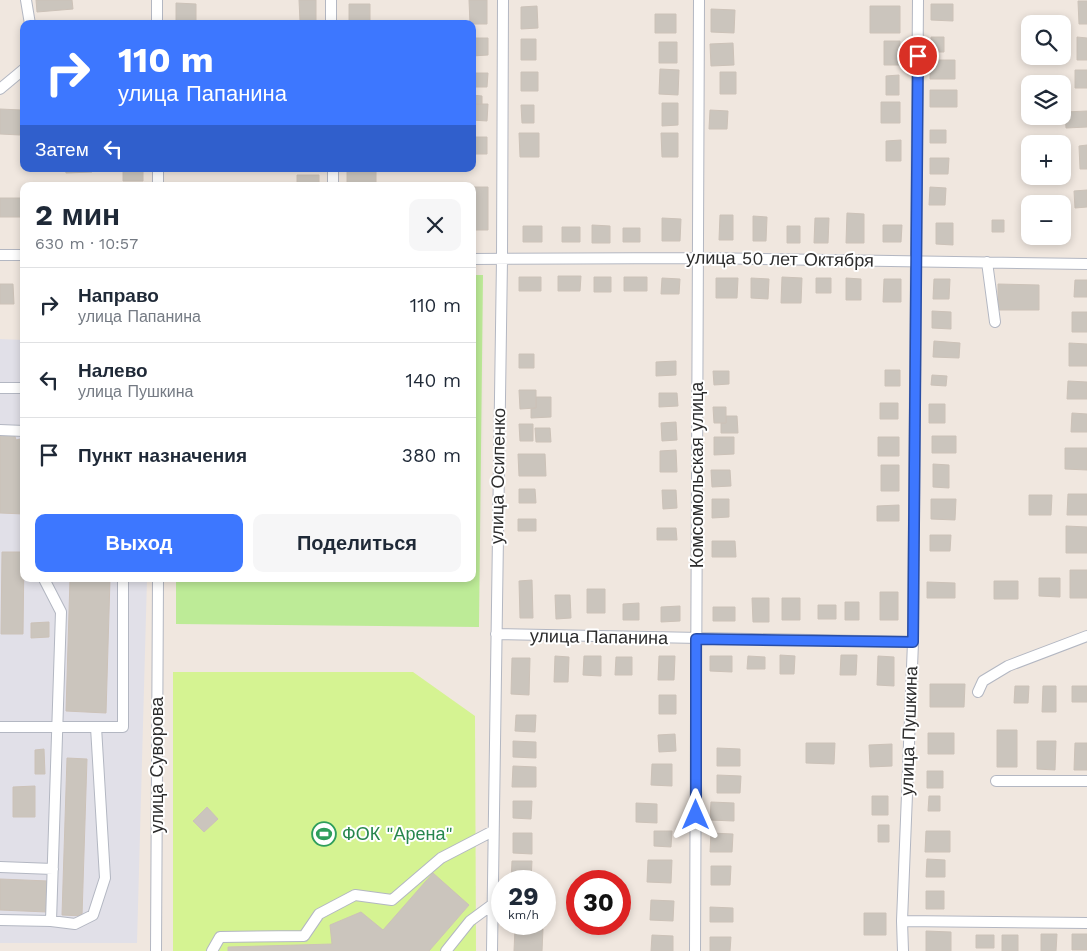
<!DOCTYPE html>
<html lang="ru">
<meta charset="utf-8">
<style>
body{margin:0;font-family:"Work Sans",sans-serif;background:#f6f6f7;color:#1f2937;height:100vh;display:flex;flex-direction:column;font-size:19px;white-space:nowrap}
*{box-sizing:border-box;margin:0}
p{font-size:16px;color:#747a83}
.icon{flex:none;width:28px;height:28px;fill:none;stroke:currentColor;stroke-width:2;stroke-linecap:round;stroke-linejoin:round}
.map{position:relative;flex:1;overflow:hidden}
.side{position:absolute;left:20px;top:182px;width:456px;height:400px;display:flex;flex-direction:column;background:#fff;border-radius:10px;box-shadow:0 2px 8px #0003}
.side>*{flex:none}
.guide{position:absolute;left:20px;top:20px;width:456px;height:152px;border-radius:10px;box-shadow:0 2px 8px #0003;background:#3d77ff;color:#fff;overflow:hidden}
.controls{position:absolute;left:1021px;top:15px;display:grid;gap:10px}
.controls a{display:grid;place-items:center;width:50px;height:50px;border-radius:10px;background:#fff;box-shadow:0 2px 8px #0003;font-size:25px}
.speed{position:absolute;left:491px;top:870px;display:flex;gap:10px;font-size:25px;font-weight:700;text-align:center}
.speed>*{display:grid;place-content:center;width:65px;height:65px;border-radius:50%;background:#fff;box-shadow:0 2px 8px #0003;line-height:1}
.speed small{font-size:12px;font-weight:400}
.speed .limit{border:8px solid #d22;background:#fff;color:#111}
.pin{position:absolute;display:grid;place-items:center;width:42px;height:42px;color:#fff;margin:-21px;border:2px solid #fff;border-radius:50%;box-shadow:0 1px 5px #0007}
.me{position:absolute;width:55px;margin:-28px;rotate:0deg;stroke-linejoin:round;filter:drop-shadow(0 0 4px #0008)}
.turn{display:flex;align-items:center;gap:18px;height:105px;padding:0 15px;font-size:22px}
.turn .icon{width:65px;height:65px;stroke-width:2.5}
.turn b{display:block;font-size:35px;line-height:42px}
.then{display:flex;align-items:center;height:48px;padding:0 15px;background:#0003;gap:10px;font-size:19px}
.round{display:grid;place-items:center;flex:none;width:52px;height:52px;border-radius:10px;background:#f6f6f7}
.overview{display:flex;align-items:center;justify-content:space-between;height:85px;padding:0 15px}
h1{font-size:30px;font-weight:700;line-height:38px}
.button{display:flex;gap:10px;margin-top:auto;padding:10px 15px}
.button a{flex:1;height:58px;border-radius:10px;background:#3d77ff;color:#fff;font-size:20px;font-weight:700;line-height:58px;text-align:center}
.button a+a{background:#f6f6f7;color:#1f2937}
ul{padding:0;list-style:none}
li{display:flex;align-items:center;gap:15px;height:75px;padding:0 15px;border-top:1px solid #e0e1e3}
li div{flex:1}
li b{display:block;font-size:19px}
li em{font-style:normal}
.map>svg:first-child{display:block}
</style>
<div class="map">
<svg width="1087" height="951" viewBox="0 0 1087 951">
<rect width="100%" height="100%" fill="#f0e7df"/>
<path fill="#e1e0e8" d="M0,339L24,340V579H147L137,943H0Z"/>
<path fill="#bdeb97" d="M472,275H483L479,627L176,624V579H472Z"/>
<path fill="#d5f392" d="M173,672H413L475,716L476,951H173Z"/>
<path fill="#cbc5bd" stroke="#ccc2b8" d="M36,0H72L73,9L37,12Z
M299,0H316V21H300Z
M469,0H487V24H470Z
M1078,1H1087V24H1079Z
M176,3L196,4V22L176,21Z
M349,4H370V22H349Z
M931,4H953V21L931,20Z
M537,6L538,28L521,29V7Z
M870,6H900V33H870Z
M711,9L735,10L734,33L711,32Z
M655,14H676V33H655Z
M931,37H944V52H931Z
M1077,37L1087,38V60H1077Z
M472,38H488V55L472,56Z
M521,39H536V60H521Z
M884,41H900V65H884Z
M659,42H677V63H659Z
M733,43L734,65L711,66L710,44Z
M930,60H955V79H930Z
M660,69L679,70L678,95L659,94Z
M1075,70H1087V88H1075Z
M521,72H538V91H521Z
M720,72H736V94H720Z
M472,73H488L487,87H472Z
M899,75V95H886V76Z
M930,90H957V107H930Z
M472,95L482,96V104H473V112Z
M881,102H900V123H881Z
M662,103H678V125L662,126Z
M473,104H488L487,121L472,120Z
M521,105H534V123H522Z
M0,109L21,110L20,135L0,134Z
M710,110L728,111L727,129H709Z
M1087,111V127L1066,128L1065,112Z
M930,130H946V143H930Z
M519,133H539V157H520Z
M661,133H678V157H662Z
M475,137H487V154H474Z
M901,140V161H886V141Z
M1087,145V169H1080L1079,146Z
M930,158H949L948,174H930Z
M65,169H92V172L66,173Z
M123,169H143V181H123Z
M347,169H376V186H347Z
M297,175H319V186H297Z
M472,187H488V230H472Z
M930,187L946,188L945,205H929Z
M1087,190V207L1075,208L1074,191Z
M0,198H24V217H0Z
M847,213L864,214V243H846Z
M720,215H733V240H719Z
M753,216L767,217L766,241H753Z
M662,218L681,219L680,241H662Z
M815,218H829L828,243H814Z
M992,220H1004V232H992Z
M936,223H953V245L936,244Z
M1062,223H1066L1065,241H1048V236H1062Z
M592,225L610,226V243H592Z
M883,225H902L901,242H883Z
M523,226H542V242H523Z
M787,226H800V243H787Z
M562,227H580V242H562Z
M623,228H640V242H623Z
M558,276H581L580,291H558Z
M519,277H541V291H519Z
M594,277H611V292H594Z
M624,277H647V291H624Z
M782,277L802,278L801,303H781Z
M662,278L680,279L679,294H661Z
M716,278H738L737,298H716Z
M751,278L769,279L768,299L751,298Z
M816,278H831V293H816Z
M846,278L861,279V300H846Z
M884,279H901V302H883Z
M934,279H950L949,299H933Z
M1075,280H1087V297H1074Z
M0,284H13L14,304H0Z
M998,284L1039,285V310H998Z
M932,311L951,312V329L932,328Z
M1072,312H1087V332H1072Z
M934,341L960,343L959,358L933,357Z
M1069,343L1087,344V366H1069Z
M519,354H534V368H519Z
M676,361V375L656,376V362Z
M885,370H900V386H885Z
M713,371H729V384L714,385Z
M932,375L947,376L946,386L931,385Z
M1068,381L1087,382V399H1067Z
M519,390H536V408L520,409Z
M659,393H677L678,406L659,407Z
M536,397H551V417L531,418V409L536,408Z
M880,403H898V419H880Z
M929,404H945V423H929Z
M713,407H726V423H714Z
M1072,413L1087,414V432H1071Z
M726,416H737L738,433H721V423H726Z
M676,422L677,440L662,441L661,423Z
M519,424H533V441H520Z
M535,428H550L551,442H536Z
M14,433L16,440L24,438V514L0,513V434Z
M932,436H956V453H932Z
M714,437H734V454L714,455Z
M878,437H899V456H878Z
M1065,448H1087V470L1065,469Z
M676,450L677,472H660V451Z
M518,454H545L546,476H519Z
M933,464L949,465V488L933,487Z
M881,465H899V491H881Z
M711,470H730L731,486L712,487Z
M519,489H535L536,503H519Z
M662,490H676L677,508L663,509Z
M1068,494H1087V515H1067Z
M1029,495H1052L1051,515H1029Z
M712,499H729V517L712,518Z
M931,499H956L955,520L931,519Z
M899,505V521H877V506Z
M518,519H536V531H518Z
M1066,526L1087,527V553H1066Z
M657,528H676L677,540H657Z
M930,535H951L950,551H930Z
M712,541H735L736,557H712Z
M2,552H24L23,634H1Z
M1070,570H1087V598H1070Z
M1039,578H1060V597L1039,596Z
M70,579H110L106,713L66,711Z
M532,580L533,618H520L519,581Z
M994,581H1018V599H994Z
M927,582L955,583V598H927Z
M587,589H605V613H587Z
M880,592H898V620H880Z
M555,595H570L571,618L556,619Z
M752,598H769V622H753Z
M782,598H800V620H782Z
M845,602H859V620H845Z
M639,603V620H623V604Z
M818,605H836V619H818Z
M680,606V621L661,622V607Z
M713,607H735V621H713Z
M49,622V637L31,638V623Z
M780,655L795,656L794,674H780Z
M841,655H857L856,675H840Z
M555,656L569,657L568,682H554Z
M584,656H601V676L583,675Z
M659,656H675L674,680H658Z
M710,656H732V672L710,671Z
M748,656L765,657V669H747Z
M878,656L894,657V686L877,685Z
M616,657H632V675H615Z
M512,658H530L529,695L511,694Z
M930,684H965L964,707H930Z
M1015,686H1029L1028,703H1014Z
M1043,686H1056V712H1042Z
M1072,686H1087V702H1072Z
M659,695H676V714H659Z
M516,715H536L535,732L515,731Z
M997,730H1017V767H997Z
M928,733H954V754H928Z
M675,734L676,751L659,752L658,735Z
M513,741L536,742V758L513,757Z
M1037,741H1056L1055,770L1037,769Z
M806,743H835L834,764L806,763Z
M1075,743H1087V770H1074Z
M892,744V766L870,767L869,745Z
M717,748L740,749V766H717Z
M44,749L45,774H35V750Z
M67,758L87,759L82,916L62,915Z
M652,764H672V786L651,785Z
M513,766L536,767V787H512Z
M927,771H943V788H927Z
M717,775L741,776L740,793H717Z
M35,786V817H13V787Z
M872,796H888V815H872Z
M929,796H940V811H928Z
M513,801H532L531,819L513,818Z
M711,802L734,803V821L710,820Z
M636,803L657,804V823L636,822Z
M207,807L218,819L204,832L193,821Z
M878,825H889V842H878Z
M654,831H672L671,847L654,846Z
M926,831H950V852H925Z
M513,833H532V854L513,853Z
M711,833L733,834L732,852H710Z
M927,859L945,860V877H926Z
M648,860H672L671,883L647,882Z
M512,861H532L531,881H511Z
M711,866H731L730,885H711Z
M433,873L469,905L429,951H228V947L332,944L330,925L361,912L383,930Z
M0,879L48,881L47,912L0,910Z
M926,891H944V909H926Z
M651,900L674,901L673,921L650,920Z
M710,907L733,908V922H710Z
M864,913H886V935H864Z
M515,928L543,929L542,951H514Z
M926,931L951,932V951H926Z
M1041,934H1057L1056,951H1041Z
M1072,934H1087V950H1072Z
M652,935L673,936V951H651Z
M976,935H994V948H976Z
M1002,935H1018V951H1002Z
M710,937H731L730,951H710Z"/>
<g fill="none" stroke-linecap="round" stroke-linejoin="round">
<g stroke="#b3b7c2" stroke-width="12">
<path id="minor" d="M26,0L30,24
M157,0V24
M331,0V24
M0,89L24,69
M158,169V186
M333,169V186
M0,255H24
M472,259L699,258L1087,264
M987,262L995,322
M0,388H24
M0,430L24,431
M44,579L61,612L51,921L75,924L93,915L105,878L96,727
M496,634L913,642
M978,692L983,681L1008,666L1087,636
M0,727H123V579
M996,781H1087
M0,867L53,869
M0,920L51,921
M902,921L1087,923
M156,951L158,579
M212,951L220,937L304,936L319,914L355,895L392,900L441,858L493,831
M446,951L470,921L493,904
M492,951L502,259L503,0
M695,951L699,0
M903,951L902,921L913,642L918,0"/>
</g>
<use href="#minor" stroke="#fff" stroke-width="10"/>
</g>
<g fill="none" stroke-linecap="round" stroke-linejoin="round">
<g stroke="#284da6" stroke-width="12">
<path id="route" d="M696,815V639L913,642L918,56"/>
</g>
<use href="#route" stroke="#3d77ff" stroke-width="9"/>
</g>
<defs>
<g id="stadium-ring" transform="scale(1.25)"><circle r="9.5" fill="#fff" stroke="#2e9e5b" stroke-width="1.5"/><path d="M0-5a6.5 5 0 1 0 0 10a6.5 5 0 1 0 0-10ZM-3.5-1.8h7v3.6h-7Z" fill="#2e9e5b"/></g>
</defs>
<g fill-rule="evenodd">
<use href="#stadium-ring" x="324" y="834"/>
</g>
<g text-anchor="middle" stroke-width="4" stroke-linejoin="round" paint-order="stroke">
<g font-size="18" fill="#2d2d2d" stroke="#fff">
<text transform="translate(780 259) rotate(1)" y="6">улица 50 лет Октября</text>
<text transform="translate(697 475) rotate(-90)" y="6">Комсомольская улица</text>
<text transform="translate(498 476) rotate(-89)" y="6">улица Осипенко</text>
<text transform="translate(599 637) rotate(1)" y="6">улица Папанина</text>
<text transform="translate(909 731) rotate(-88)" y="6">улица Пушкина</text>
<text transform="translate(157 765) rotate(-90)" y="6">улица Суворова</text>
</g>
<g font-size="18" fill="#27864d" stroke="#fff" text-anchor="start">
<text x="342" y="840">ФОК "Арена"</text>
</g>
</g>
</svg>
<div class="controls">
<a><svg class="icon" aria-label="search" viewBox="0 0 24 24"><circle cx="10" cy="10" r="6"/><path d="M15 15l6 6"/></svg></a>
<a><svg class="icon" aria-label="layers" viewBox="0 0 24 24"><path d="M12 4l9 5-9 5-9-5zM3 14l9 5 9-5"/></svg></a>
<a>+</a>
<a>−</a>
</div>
<div class="speed"><div>29<small>km/h</small></div><div class="limit">30</div></div>
<div class="pin" style="left:918px;top:56px;background:#d93025"><svg class="icon" aria-label="arrive" viewBox="0 0 24 24"><path d="M6 21V4h12l-3 4 3 4H6"/></svg></div>
<svg class="me" style="left:696px;top:815px" viewBox="-20 -20 40 40"><path d="M0-17L14 15 0 8-14 15z" fill="#3d77ff" stroke="#fff" stroke-width="4"/></svg>
<div class="guide">
<div class="turn"><svg class="icon" aria-label="right" viewBox="0 0 24 24"><path d="M7 20v-9h11M14 6l5 5-5 5"/></svg><div><b>110 m</b>улица Папанина</div></div>
<div class="then">Затем<svg class="icon" aria-label="left" viewBox="0 0 24 24"><path d="M17 20v-9H6M10 6l-5 5 5 5"/></svg></div>
</div>
<section class="side">
<div class="overview"><div><h1>2 мин</h1><p>630 m · 10:57</p></div><a class="round"><svg class="icon" aria-label="close" viewBox="0 0 24 24"><path d="M6 6l12 12M18 6L6 18"/></svg></a></div>
<ul>
<li><svg class="icon" aria-label="right" viewBox="0 0 24 24"><path d="M7 20v-9h11M14 6l5 5-5 5"/></svg><div><b>Направо</b><p>улица Папанина</p></div><em>110 m</em></li>
<li><svg class="icon" aria-label="left" viewBox="0 0 24 24"><path d="M17 20v-9H6M10 6l-5 5 5 5"/></svg><div><b>Налево</b><p>улица Пушкина</p></div><em>140 m</em></li>
<li><svg class="icon" aria-label="arrive" viewBox="0 0 24 24"><path d="M6 21V4h12l-3 4 3 4H6"/></svg><div><b>Пункт назначения</b></div><em>380 m</em></li>
</ul>
<div class="button"><a>Выход</a><a>Поделиться</a></div>
</section>
</div>
